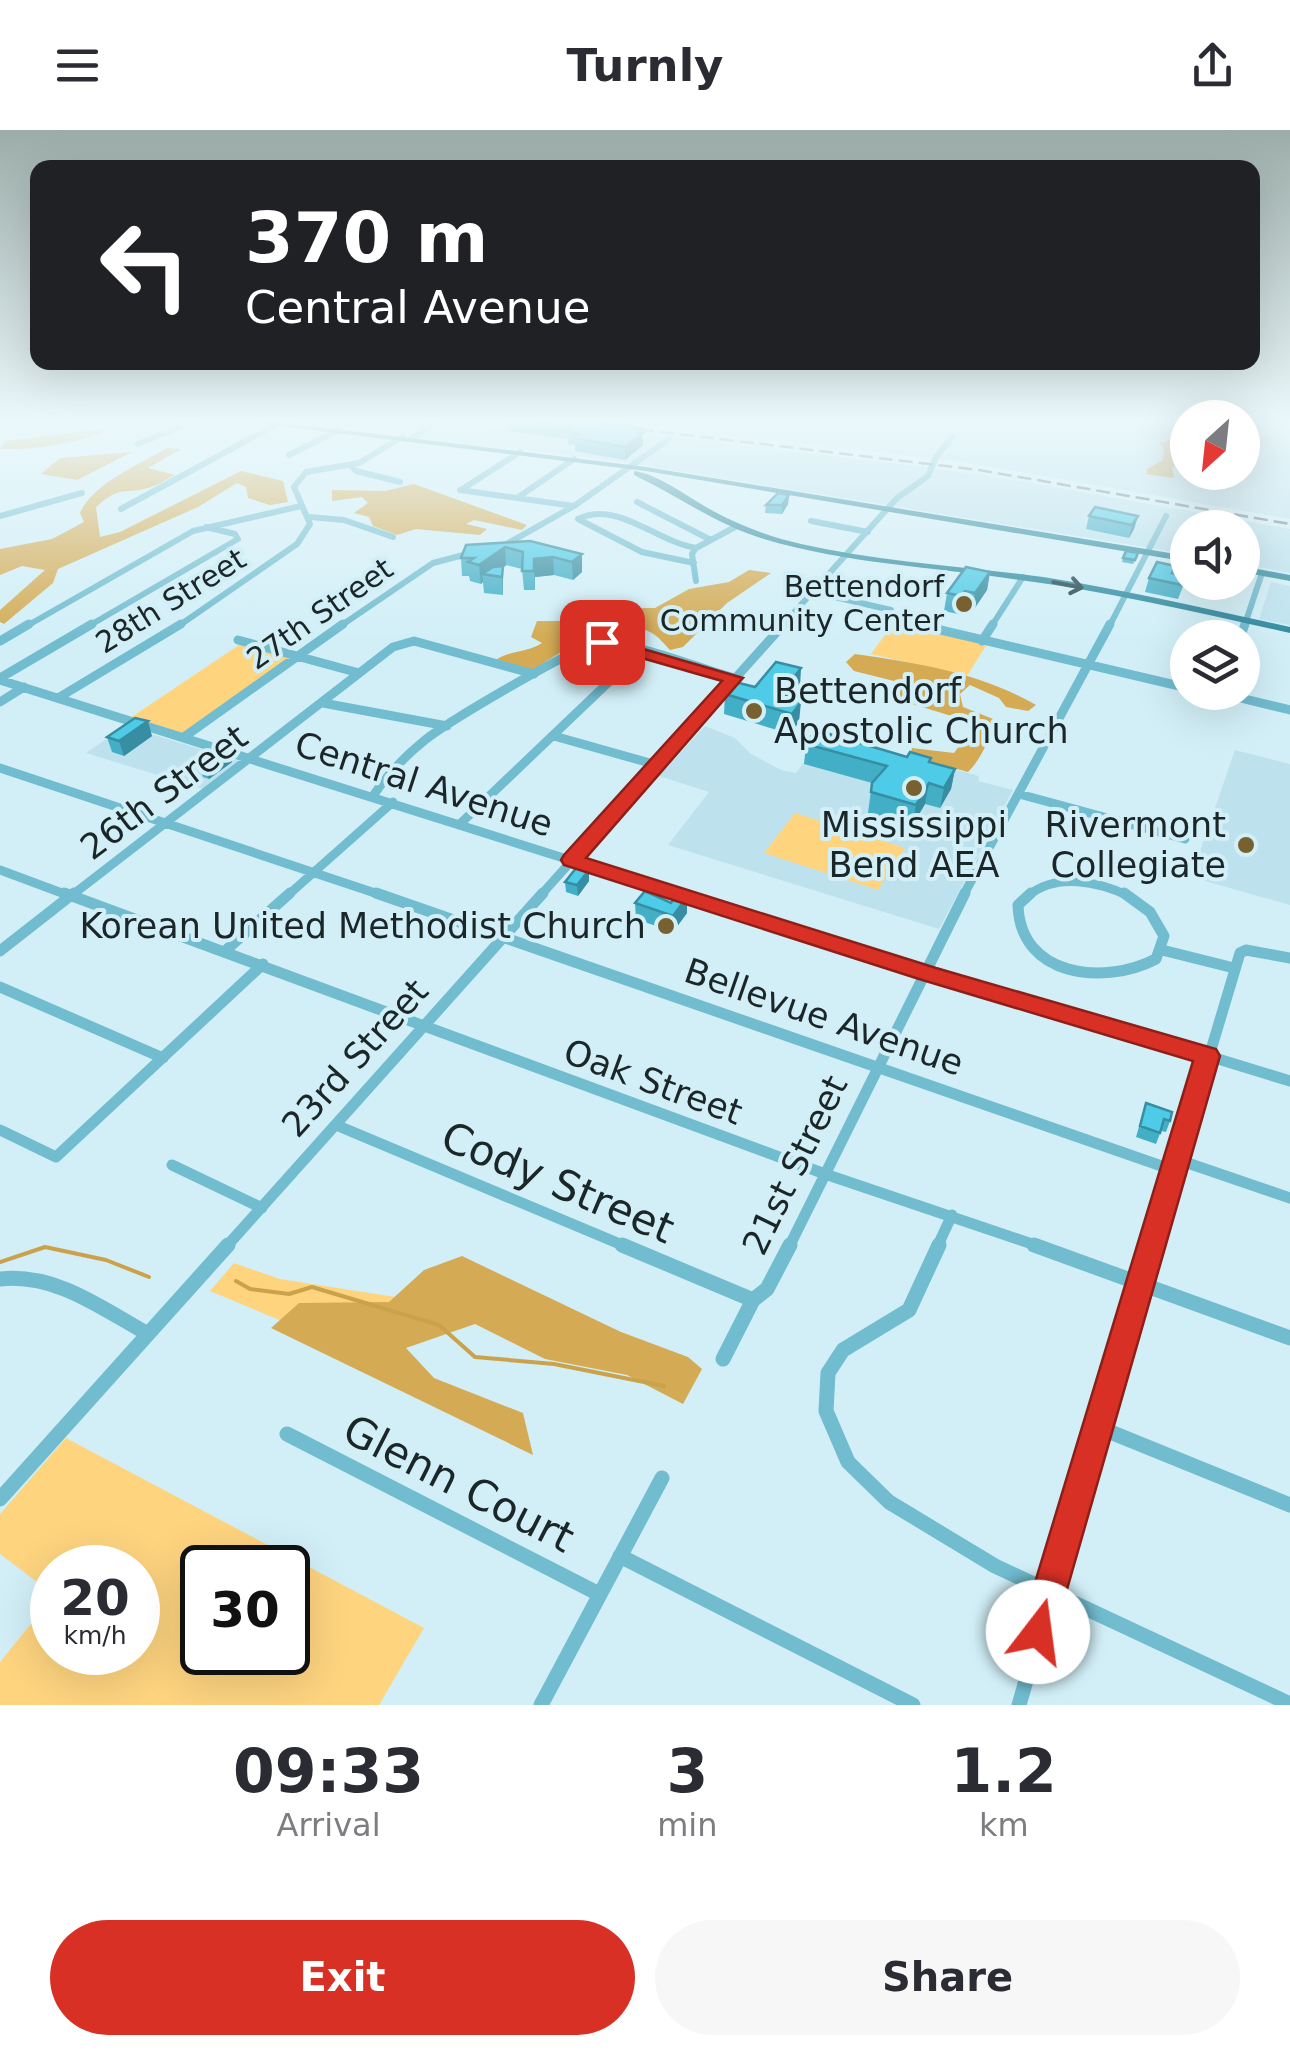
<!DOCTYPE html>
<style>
body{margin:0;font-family:"DejaVu Sans",sans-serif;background:#f7f7f7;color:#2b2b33;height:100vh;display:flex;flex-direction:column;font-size:38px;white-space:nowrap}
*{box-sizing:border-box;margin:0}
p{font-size:32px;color:#7c7c81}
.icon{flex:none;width:55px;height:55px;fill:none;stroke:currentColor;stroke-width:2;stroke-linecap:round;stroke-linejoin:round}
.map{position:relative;height:1575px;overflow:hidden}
.side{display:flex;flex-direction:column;background:#fff;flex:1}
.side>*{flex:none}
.hud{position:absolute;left:30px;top:30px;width:1230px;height:210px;border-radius:20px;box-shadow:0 10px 40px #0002;background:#202124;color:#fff;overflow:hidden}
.needle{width:65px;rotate:207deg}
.buttons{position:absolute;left:1170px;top:270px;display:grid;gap:20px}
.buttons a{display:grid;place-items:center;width:90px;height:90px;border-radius:50%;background:#fff;box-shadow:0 10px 40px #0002;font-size:50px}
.speed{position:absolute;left:30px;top:1415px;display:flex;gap:20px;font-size:50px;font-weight:700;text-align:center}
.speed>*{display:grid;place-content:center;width:130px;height:130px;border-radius:50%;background:#fff;box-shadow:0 10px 40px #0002;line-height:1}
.speed small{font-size:25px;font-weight:400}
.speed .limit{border:5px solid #111;border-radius:15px;background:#fff;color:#111}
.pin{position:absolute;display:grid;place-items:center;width:85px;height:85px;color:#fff;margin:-42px;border-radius:20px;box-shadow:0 5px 15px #0006}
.me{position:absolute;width:110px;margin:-55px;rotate:15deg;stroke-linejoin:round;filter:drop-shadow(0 0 8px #0008)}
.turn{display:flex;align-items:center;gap:35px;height:210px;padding:0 50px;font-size:45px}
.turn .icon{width:130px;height:130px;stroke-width:2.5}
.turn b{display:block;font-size:70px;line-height:85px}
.eta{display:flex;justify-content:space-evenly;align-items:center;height:170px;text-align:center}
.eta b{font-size:60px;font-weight:700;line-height:70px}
.cta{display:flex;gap:20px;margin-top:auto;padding:20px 50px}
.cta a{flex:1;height:115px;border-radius:60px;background:#d93025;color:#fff;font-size:40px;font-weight:700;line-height:115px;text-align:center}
.cta a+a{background:#f7f7f7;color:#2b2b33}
header{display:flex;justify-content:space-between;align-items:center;height:130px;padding:0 50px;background:#fff;font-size:45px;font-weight:700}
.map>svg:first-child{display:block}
</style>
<header><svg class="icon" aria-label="menu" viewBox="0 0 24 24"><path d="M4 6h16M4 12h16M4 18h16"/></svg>Turnly<svg class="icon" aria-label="share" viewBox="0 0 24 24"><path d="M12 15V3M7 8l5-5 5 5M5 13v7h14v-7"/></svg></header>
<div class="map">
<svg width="1290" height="1575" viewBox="0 0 1290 1575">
<rect width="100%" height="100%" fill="#d2eff7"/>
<path fill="#bde2ed" d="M296,290H434L409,304Z
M439,290L614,306L656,305L924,337L1014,350L1290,399V443L1243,434L1242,398H1188L1187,424L623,332L422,307Z
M616,290H1187L1188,342H1242L1243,300L1290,311V389L968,333Z
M1271,452L1290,456V495L1259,489Z
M125,596L243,632L206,660L86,623Z
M705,596L735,608L751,624L781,640L796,643L824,605L979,646L978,651L1013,660L939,799L668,715L709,662L659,646Z
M1235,620L1290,634V775L1191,747Z"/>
<path fill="#fed47f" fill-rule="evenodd" d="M896,490L977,508L987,514L967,546L871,524Z
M239,515L290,529L187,602L179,603L130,588Z
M795,683L905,718L878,760L764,723Z
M234,1133L280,1149L421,1171L289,1194L210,1161Z
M66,1308L424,1498L379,1575H0V1532L52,1468V1522H138V1438H52V1463L0,1424V1384ZM202,1438H288V1522H202Z"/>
<path fill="#d4ab54" d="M111,298C89,312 26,321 0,319L5,311Z
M167,318L181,319L148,338L175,345C167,349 159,355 151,357C124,366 123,353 96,377L100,407L120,402L241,341L283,351L288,372L270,375L248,368L246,357L237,353L198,377L58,439L53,453L4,494L0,492V480L45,440L22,436L0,445V419L52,409L84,392L80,383C93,353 139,335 167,318Z
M132,322L77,350L41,344L60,328Z
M414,354L527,395L522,400L474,390L466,394L487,399L480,405L416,399L397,405L373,396L369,387L354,383L368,373L362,367L332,371V360L385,361Z
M749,440L771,443L727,473L683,517L670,520C665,515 659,507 652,503C614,483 564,521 533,540L496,530C510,520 527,523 542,513L531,507L537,491H578L593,499L643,478H655L689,459L729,452Z
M855,524C918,533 981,543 1036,575L1028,581L1006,577L999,568L970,555L960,564L963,577L993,589C990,609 982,628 968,642L910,626L912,618L954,623L971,600L968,591L889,567L902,553L854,541L846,532Z
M462,1126L621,1202L688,1227L702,1239L683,1274L627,1245L545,1229L475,1194L406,1218L434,1248L523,1283L533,1325L271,1198L299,1173L389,1172L424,1140Z"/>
<path fill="#cba24b" d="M1173,309L1187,310V334L1172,337L1174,348L1146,344L1147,339L1163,330L1164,318L1159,313Z"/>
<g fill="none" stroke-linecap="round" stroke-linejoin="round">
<path stroke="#cba24b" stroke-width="4" d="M0,1132L45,1117L106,1130L149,1147
M236,1151L250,1159L289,1164L312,1157L439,1195L475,1227L554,1234L664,1256"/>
<path stroke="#71bccf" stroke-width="6" d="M411,309L438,290
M138,314L195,290
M289,325L339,300
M350,335L356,341L400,352
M460,360L574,376
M461,360L520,322
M517,368L574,329
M637,372L709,409
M121,379L279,293
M0,386L82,363
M310,387L344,390L393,407
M811,391L868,402
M503,416L574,376L669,309
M694,433L642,422L578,389C617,370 655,411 696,418
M696,451L692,424L696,418L737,396
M813,462L891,480
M909,493L926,497
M25,497L193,401L301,376
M87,497L238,409L235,404L206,397
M177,497L297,414L310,394L294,357L306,342L359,333L402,307
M339,497L433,433L471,423
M781,497L897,368L928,346L936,327L953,306
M991,497L1023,447
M1109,497L1166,386
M1244,497L1262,443"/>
<path stroke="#71bccf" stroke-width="9" d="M915,494L1188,558
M1240,508L1245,494
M238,510L359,543
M0,511L29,494
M982,511L993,494
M0,548L92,494
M0,550L684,766
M1216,562L1290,580
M58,568L181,494
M0,572L24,557
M323,573L447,596
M554,606L657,635
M184,607L343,494
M0,638L384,766
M1019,664L1185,709
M373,666C387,645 405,626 425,610C448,592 578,514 600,513C639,513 695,537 734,548
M461,693L613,548
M0,740L70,766
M71,766L393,517L414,511L534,544
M287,766L393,672
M540,766L784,494
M963,766L1110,494
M1028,766C1056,742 1099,752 1129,766"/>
<path stroke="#71bccf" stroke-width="11" d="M64,763L825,1044L1041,1117
M376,763L1173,1040
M676,763L1290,951
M1031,763L1018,775C1020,847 1104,856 1156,829L1164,806L1150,782L1124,763
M1162,820L1234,838
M0,821L74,763
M225,821L290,763
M0,857L163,928
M336,995L627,1117
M0,1000L56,1027L263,834
M1176,1029L1290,1068
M172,1035L262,1078
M226,1117L543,763
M789,1117L965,763
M937,1117L952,1085
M1152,1117L1240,823L1246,820L1290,828"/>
<path stroke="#71bccf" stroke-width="15" d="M622,1115L753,1170
M939,1115L909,1180L843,1220L828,1243L826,1281L848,1332L889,1372L995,1436L1290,1574
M1034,1115L1290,1208
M0,1149C56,1143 101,1178 148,1204
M723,1229L753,1170L767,1159L790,1115
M1098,1297L1290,1375
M287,1304L599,1464
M0,1369L228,1115
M620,1426L913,1575
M541,1575L662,1348
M1019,1575L1152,1115"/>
<path fill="#2f8ba0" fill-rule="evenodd" d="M243,290H262L646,337L1188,426V432L646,341L246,292Z
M634,341C659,344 692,370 715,382C743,397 771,407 801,414C881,432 962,436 1043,447C1126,460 1208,479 1290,497V503C1200,483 1111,462 1020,450C935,437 847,434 764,409C717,395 678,366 634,345Z
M1242,436L1290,445V451L1242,442Z"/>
<path stroke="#6e8186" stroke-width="2.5" stroke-dasharray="14 6" stroke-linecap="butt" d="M561,290L979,340L1290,394"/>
</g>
<path fill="#43afc7" d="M508,290L642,298L643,315L625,330L575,321V315L568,314V309L509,301Z
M789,365L788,374L782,384L765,383L766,375Z
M1089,386H1138L1134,399L1129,408L1086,399Z
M530,411L582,424V442L573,450L554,445L535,447V460H524L522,439L506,435L503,438V465L484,463L483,452L481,454L470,451L469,446H462L461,428Z
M1137,427L1133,434L1122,432L1123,428Z
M1175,436L1174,443L1187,446L1178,469L1145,462L1149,448Z
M990,442L987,460L972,482L961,480L958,484L944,481L947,463Z
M755,557L800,558L791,569L799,592L790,604L724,584L725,564Z
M152,606L124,626L112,622L107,607Z
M806,614L907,627L931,628V632L955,639L951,659L940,678L925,674L912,696L868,683L872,653L804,634Z
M229,621L232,632L209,649L203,647L200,637Z
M589,740V751L578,766L566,762L565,752Z
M687,767V783L673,802L636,789L635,773H671Z
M1146,973L1170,991L1166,1002L1161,1001L1156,1014L1136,1007Z"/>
<path fill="#378ea2" d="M642,298L643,315L625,330V317Z
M789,365L788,374L782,384V375Z
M1138,386L1134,399L1129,408L1132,395Z
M505,417L506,435L503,438V465L502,447L482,444L483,452L481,454L479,435Z
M582,424V442L573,450L572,432Z
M553,427L554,445L535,447V460L534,429Z
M990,442L987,460L972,482L975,463Z
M965,461L961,480L958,484L961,466Z
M801,538L800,558L782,581L781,564Z
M801,572L799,592L790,604L792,584Z
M148,591L152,606L124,626L119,611Z
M229,621L232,632L209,649L206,639Z
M955,639L951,659L940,678L944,658Z
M929,653L925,674L912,696L916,675Z
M589,740V751L578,766L577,755Z
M687,767V783L673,802V786Z"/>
<path fill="#4ecbe7" stroke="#378ea2" stroke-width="2.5" d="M514,290H577L642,298L638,302L643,303L625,317L575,308L579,303L568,302L573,297Z
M778,363L789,365L782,375H766Z
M1095,377L1138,386L1132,395L1089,386Z
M530,411L582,424L572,432L553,427L534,429V441H522L523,422L505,417L479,435L468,432L474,428H461L466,415Z
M1126,421L1138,423L1135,430L1123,428Z
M1157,432L1175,436L1172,443L1187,446L1182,455L1149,448Z
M503,436L502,447L482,444L493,437Z
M966,437L990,442L975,463L965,461L961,466L947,463Z
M776,532L801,538L781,564L801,572L792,584L725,564L735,552L755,557Z
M135,588L148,591L119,611L107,607Z
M816,600L907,627L910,622L931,628L929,632L955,639L944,658L929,653L916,675L871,662L872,653L887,636L806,614Z
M223,620L229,621L206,639L200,637Z
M577,737L589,740L577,755L565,752Z
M645,761L671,773L677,764L687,767L673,786L635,773Z
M1146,973L1172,982L1170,991L1164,989L1160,1003L1140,996Z"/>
<defs><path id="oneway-shaft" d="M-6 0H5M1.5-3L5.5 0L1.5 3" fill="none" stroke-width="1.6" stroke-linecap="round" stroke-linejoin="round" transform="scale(2.5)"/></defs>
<use stroke="#21444c" href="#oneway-shaft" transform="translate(1068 455) rotate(11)"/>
<linearGradient id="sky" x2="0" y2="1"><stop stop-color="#9cada9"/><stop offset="0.57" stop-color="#ebf8fb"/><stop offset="1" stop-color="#ebf8fb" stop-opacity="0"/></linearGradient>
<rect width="1290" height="510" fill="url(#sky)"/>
<path fill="#d93025" stroke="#8d1f18" stroke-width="2.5" d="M602,507L743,548L586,728L936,838L1216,919L1220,926L1051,1515L1038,1521L1026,1515L1020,1502L1193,931L919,849L564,735L561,730L564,725L722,551L596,515L594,512Z"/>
<g fill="#786131" stroke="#d2eff7" stroke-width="4">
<circle cx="964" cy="474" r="10"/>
<circle cx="754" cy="581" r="10"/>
<circle cx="914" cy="658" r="10"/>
<circle cx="1246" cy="715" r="10"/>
<circle cx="666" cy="796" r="10"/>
</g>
<g text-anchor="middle" stroke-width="8" stroke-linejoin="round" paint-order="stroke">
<g font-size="30" fill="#1b2628" stroke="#d2eff7" text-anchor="end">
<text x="944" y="467">Bettendorf<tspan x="944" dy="34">Community Center</tspan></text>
</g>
<g font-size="30" fill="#1b2628" stroke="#d2eff7">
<text transform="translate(171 471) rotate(-32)" y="10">28th Street</text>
<text transform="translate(320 484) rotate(-35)" y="10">27th Street</text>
</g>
<g font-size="35" fill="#1b2628" stroke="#d2eff7" text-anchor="end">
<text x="774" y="573" text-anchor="start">Bettendorf<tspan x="774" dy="40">Apostolic Church</tspan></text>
<text x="914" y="707" text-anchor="middle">Mississippi<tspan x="914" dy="40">Bend AEA</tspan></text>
<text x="1226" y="707">Rivermont<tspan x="1226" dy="40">Collegiate</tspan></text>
<text x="646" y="808">Korean United Methodist Church</text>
</g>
<g font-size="35" fill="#1b2628" stroke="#d2eff7">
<text transform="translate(424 654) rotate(18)" y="12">Central Avenue</text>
<text transform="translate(164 662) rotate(-37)" y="12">26th Street</text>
<text transform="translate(824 887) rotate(19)" y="12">Bellevue Avenue</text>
<text transform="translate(355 928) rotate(-48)" y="12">23rd Street</text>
<text transform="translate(653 952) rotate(20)" y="12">Oak Street</text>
<text transform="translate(795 1035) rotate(-64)" y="12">21st Street</text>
</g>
<g font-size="42" fill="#1b2628" stroke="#d2eff7">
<text transform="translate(558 1052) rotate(23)" y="15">Cody Street</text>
<text transform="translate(459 1353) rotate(27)" y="15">Glenn Court</text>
</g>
</g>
</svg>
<div class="buttons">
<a><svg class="needle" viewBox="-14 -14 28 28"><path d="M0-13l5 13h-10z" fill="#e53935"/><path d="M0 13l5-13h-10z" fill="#7c7c81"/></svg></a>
<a><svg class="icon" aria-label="sound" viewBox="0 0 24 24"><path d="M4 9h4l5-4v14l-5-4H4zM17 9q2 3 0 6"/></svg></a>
<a><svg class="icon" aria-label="layers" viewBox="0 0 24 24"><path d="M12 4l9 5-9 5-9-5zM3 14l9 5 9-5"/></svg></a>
</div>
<div class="speed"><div>20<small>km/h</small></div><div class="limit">30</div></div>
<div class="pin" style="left:602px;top:512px;background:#d93025"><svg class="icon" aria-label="arrive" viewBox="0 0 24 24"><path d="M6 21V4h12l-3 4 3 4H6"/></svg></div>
<svg class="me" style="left:1038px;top:1502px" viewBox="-20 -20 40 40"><circle r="19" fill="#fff"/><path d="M0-13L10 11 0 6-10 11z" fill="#d93025"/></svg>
<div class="hud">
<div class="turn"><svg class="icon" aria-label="left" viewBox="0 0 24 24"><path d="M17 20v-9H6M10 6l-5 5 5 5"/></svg><div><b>370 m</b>Central Avenue</div></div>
</div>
</div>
<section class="side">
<div class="eta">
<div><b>09:33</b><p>Arrival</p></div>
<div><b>3</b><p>min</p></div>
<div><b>1.2</b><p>km</p></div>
</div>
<div class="cta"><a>Exit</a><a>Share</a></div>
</section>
